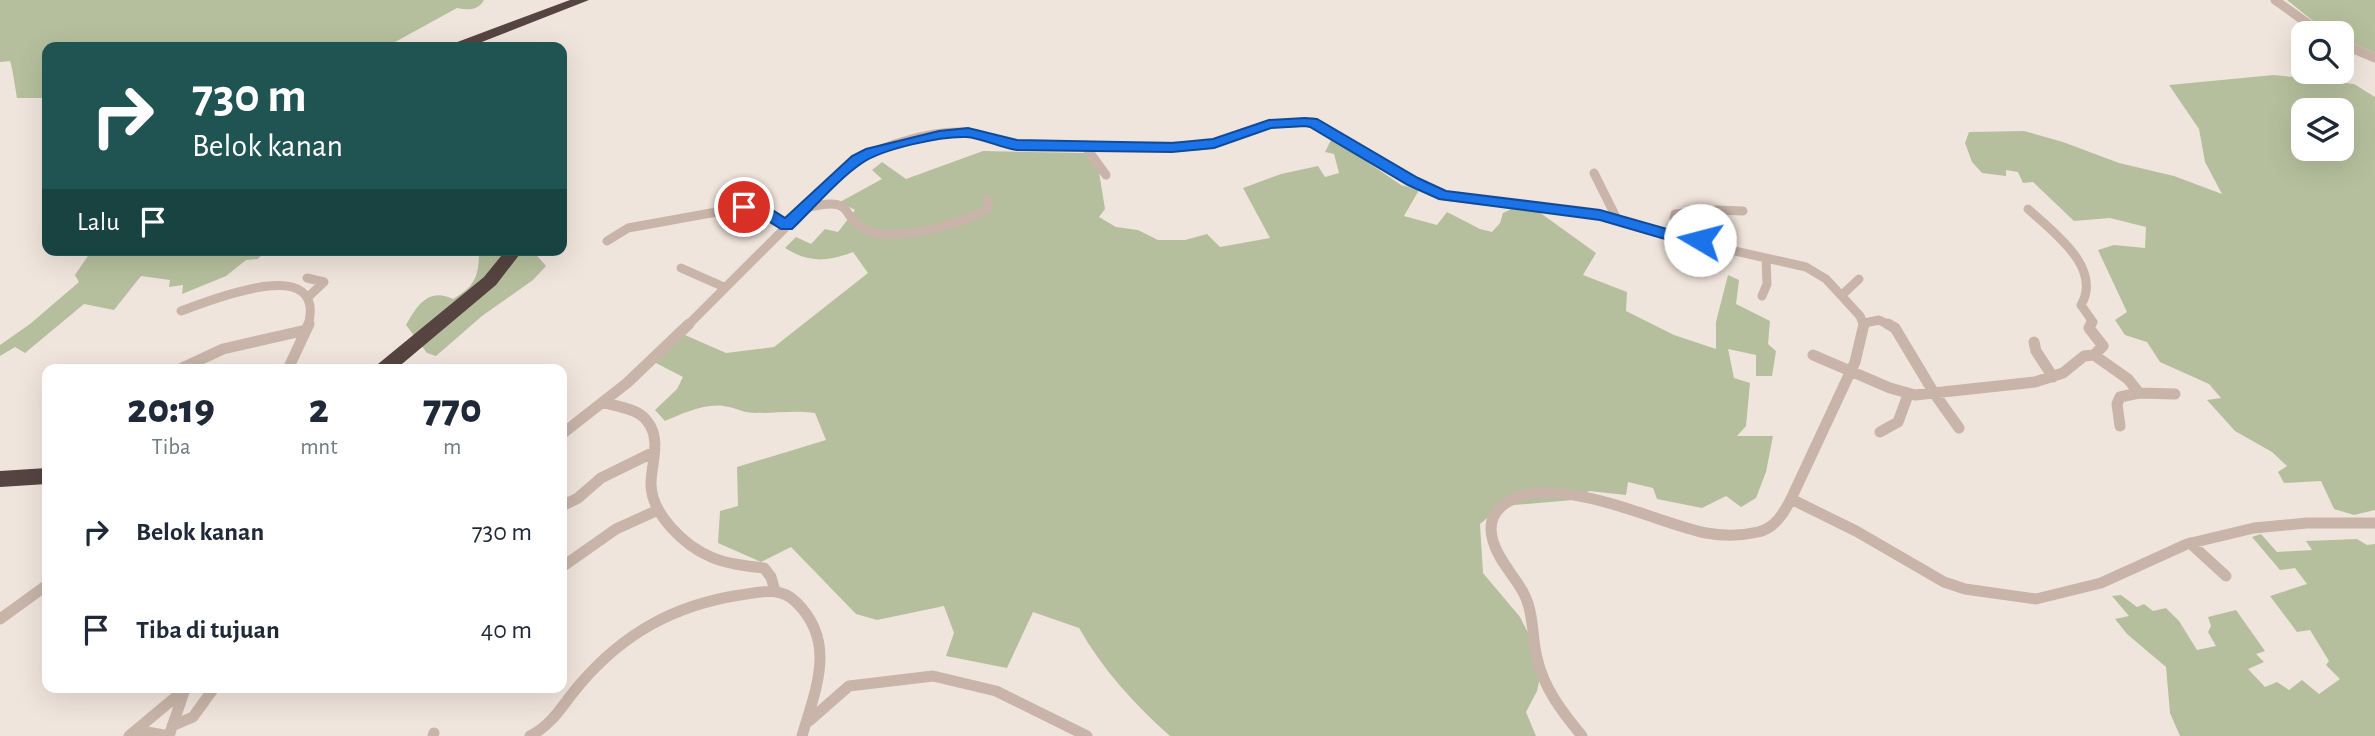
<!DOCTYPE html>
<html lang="id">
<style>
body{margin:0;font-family:"Alegreya Sans",sans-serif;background:#f6f6f7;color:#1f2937;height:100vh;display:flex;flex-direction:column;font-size:26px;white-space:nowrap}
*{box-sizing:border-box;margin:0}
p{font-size:23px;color:#747a83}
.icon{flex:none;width:38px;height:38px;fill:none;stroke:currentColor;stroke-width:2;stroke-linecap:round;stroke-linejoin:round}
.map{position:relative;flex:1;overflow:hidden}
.details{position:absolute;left:42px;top:364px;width:525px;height:329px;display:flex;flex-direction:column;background:#fff;border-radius:14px;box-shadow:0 7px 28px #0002}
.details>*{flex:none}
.guide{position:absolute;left:42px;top:42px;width:525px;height:214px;border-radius:14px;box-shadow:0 7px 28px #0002;background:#205452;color:#fff;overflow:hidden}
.buttons{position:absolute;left:2291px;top:21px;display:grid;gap:14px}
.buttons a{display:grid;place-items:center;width:63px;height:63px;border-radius:14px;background:#fff;box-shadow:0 7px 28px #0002;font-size:35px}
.pin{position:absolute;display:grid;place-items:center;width:60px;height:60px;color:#fff;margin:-30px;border:4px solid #fff;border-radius:50%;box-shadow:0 2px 7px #0007}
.me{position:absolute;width:77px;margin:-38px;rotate:278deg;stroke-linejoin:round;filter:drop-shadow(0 0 5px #0008)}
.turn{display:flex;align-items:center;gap:24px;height:147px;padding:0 35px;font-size:32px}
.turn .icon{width:91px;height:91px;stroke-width:2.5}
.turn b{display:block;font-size:49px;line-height:60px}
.then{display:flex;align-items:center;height:66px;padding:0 35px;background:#0003;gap:14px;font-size:26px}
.eta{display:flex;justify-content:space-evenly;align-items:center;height:119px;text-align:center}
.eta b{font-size:42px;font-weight:800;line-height:49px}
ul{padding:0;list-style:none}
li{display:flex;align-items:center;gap:21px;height:98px;padding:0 35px}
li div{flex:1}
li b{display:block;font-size:26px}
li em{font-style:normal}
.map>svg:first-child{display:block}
</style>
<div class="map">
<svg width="2375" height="736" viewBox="0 0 2375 736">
<rect width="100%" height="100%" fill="#f0e5dc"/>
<path fill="#b6bf9d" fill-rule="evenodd" d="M0,0H484C478,11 468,10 457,8L386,47L377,43L369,47H47V98H17C16,92 12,65 10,61L0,62Z
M2287,0H2375V53L2342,39V33H2328Z
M2274,75L2354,84L2375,97V510L2354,515L2334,509L2321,481L2284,483L2278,472L2287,466L2272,452L2235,431L2207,400L2221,398L2209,384L2160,362L2147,342L2125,335L2115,320L2127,312L2098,250L2114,245L2145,248L2146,227L2110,218L2074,221L2033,182L2023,183L2018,172L2006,170V176L1982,173L1972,162L1965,143L1969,132L2024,131L2063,142L2119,163L2174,176L2222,194L2205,162L2199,129L2169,85ZM2303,110H2342V149H2303Z
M1332,138L1401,185L1419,190L1404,216L1437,225L1447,212L1480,229L1492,232L1500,223L1503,213L1520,205L1539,212L1596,253L1583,275L1627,292L1626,311L1674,335L1716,349V322L1728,275L1739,280L1736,304L1770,321L1768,344L1776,351L1772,376H1756V355L1728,349L1734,378L1750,383L1746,426L1737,436H1773L1766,472L1756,498L1741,507L1726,496L1702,508L1657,499L1653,488L1628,482L1626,495L1589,491L1573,500L1502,506L1480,524L1483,573L1520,617L1543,663L1537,691L1526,712L1536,736H1170C1134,704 1103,670 1079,628L1033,612L1007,668L946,656L954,633L944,606L877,620L856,614L791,547L761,562L718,543L720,511L738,506L737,467L826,440L815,413C795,410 776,413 755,413C745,413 738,409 729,407C709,401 683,413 665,421L655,410L677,389L683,377L654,362L685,335L726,353L774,347L868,273L853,252C827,262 809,263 785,248L796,237L811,244L825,229L838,232L855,210L840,202L882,179L872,170L882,162L906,179L983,151L1085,153L1099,172L1105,209L1099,217L1116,227L1138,230L1158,240H1185L1207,234L1220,247L1270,238L1243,188L1281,174L1318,166L1325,177L1339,173L1334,154L1325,152Z
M92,250H266L258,259L246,260L226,276L182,294L183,285L169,287L170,280L141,276L114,310L84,304L25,353L15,347L0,356V345L30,324L79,282L75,275Z
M479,250H532L546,266L533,280L482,316L436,356L427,353L406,325C417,306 428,287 453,299C475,286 479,277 479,250Z
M2261,534L2277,552L2312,550L2306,541L2357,539L2367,545L2375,544V736H2180L2170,713L2166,667L2127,634L2115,619L2129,616L2112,596L2121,595L2137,607L2144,604L2153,611L2166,608L2179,621L2197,650L2216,646L2208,632L2211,626L2208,617L2236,610L2265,651L2256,654L2264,662L2248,669L2265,687L2277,682L2289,690L2302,680L2319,694L2340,679L2326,665L2329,661L2310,630L2297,632L2270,596L2307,584L2295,568L2280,570L2252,537Z"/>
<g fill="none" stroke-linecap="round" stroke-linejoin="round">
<path stroke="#c8b4a8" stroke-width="9" d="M2275,0L2321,33
M2342,44L2375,58
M1085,146L1106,175
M1594,173L1617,219
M805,208C860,195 835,216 869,231C896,242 967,224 989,207L987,199
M2028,209C2053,232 2103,268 2081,305L2093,322L2090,326
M607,241L628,228L744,207H757L787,225
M1699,243L1700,237L1674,218L1675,214L1717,210L1743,211
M681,268L724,287
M307,278L324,282L307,298
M1842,295L1859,279
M1762,296L1767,284L1766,258
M181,311C211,300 328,252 308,326
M1864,323L1879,320L1891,326
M687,326L841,172C870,147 935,128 973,133C989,136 1004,144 1020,145C1079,147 1139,146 1198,146L1214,144L1269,124L1313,122L1413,182L1444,196L1600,215L1699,243L1806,267L1826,279L1860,316L1864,326"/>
<path stroke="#c8b4a8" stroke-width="11" d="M1888,324L1895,328L1934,393L1959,428
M2091,324L2089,328L2103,346L2094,355
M2034,342L2036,351L2053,377
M1813,355L1890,388L1915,395L2035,382L2063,373L2084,356L2094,355L2128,379L2139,393
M180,369L223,349L306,330
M288,369L309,324
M603,402C617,407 638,408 647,421C662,439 651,464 651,484C651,514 685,546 711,557C727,564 746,566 764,568L771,577L775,591
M2120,426L2117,404L2120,397L2139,393L2175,394
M1880,432L1898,422L1908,395
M562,434L627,383L689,324
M1791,499L1855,362L1864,324
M562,506L578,498L601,478L654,452
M2190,543L2226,576
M562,567L616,529L658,510
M0,619L47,585
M809,721L849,686L933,676L996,691L1087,736
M172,726L193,717L214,688
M134,734L147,732L169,736
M129,736L184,690
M169,736L184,692
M433,736L434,733
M530,736C554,724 564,702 581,683C624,633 675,605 740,595C760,592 780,586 796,602C837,642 816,688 802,736
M1582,736C1563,713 1544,689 1537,658C1532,638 1534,615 1525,596C1516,577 1499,562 1493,541C1489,528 1491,516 1501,507C1545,466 1655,523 1706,533C1723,536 1741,536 1758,532C1775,528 1784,513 1791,499L1856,531L1944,582L1965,589L2036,599L2101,583L2187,544L2254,528L2307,523H2375"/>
<path fill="#554440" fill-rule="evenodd" d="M570,0H589L469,47H450L452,44Z
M506,250H523L496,285L396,369H375L378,364L484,277Z
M47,468V484L0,487V471Z"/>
</g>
<path fill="#1a73e8" stroke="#114b97" stroke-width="2" d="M1305,118L1317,119L1418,178L1446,191L1600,210L1695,237L1700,234L1708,240L1704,247L1699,249L1600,220L1439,199L1408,185L1310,127L1305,126L1271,128L1214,148L1172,152L1017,150C1000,148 983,138 966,137C941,136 882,149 862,163C837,180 814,208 792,229H781L754,212L739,211L737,207C751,193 772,210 785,218L852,156L866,149L939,131L968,128L1017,140L1172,143L1213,139L1269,120Z"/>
</svg>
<div class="buttons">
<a><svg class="icon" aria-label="search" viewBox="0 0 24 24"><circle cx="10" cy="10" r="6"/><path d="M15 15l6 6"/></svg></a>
<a><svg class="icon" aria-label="layers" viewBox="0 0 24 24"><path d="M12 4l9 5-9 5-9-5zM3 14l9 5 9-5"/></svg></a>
</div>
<div class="pin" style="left:744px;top:207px;background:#d93025"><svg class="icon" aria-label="arrive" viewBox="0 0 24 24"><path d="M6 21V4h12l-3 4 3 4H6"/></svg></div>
<svg class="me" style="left:1700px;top:240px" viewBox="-20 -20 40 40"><circle r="19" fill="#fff"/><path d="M0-13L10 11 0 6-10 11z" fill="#1a73e8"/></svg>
<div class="guide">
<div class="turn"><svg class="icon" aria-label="right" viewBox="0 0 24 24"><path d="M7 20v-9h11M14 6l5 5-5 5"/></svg><div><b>730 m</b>Belok kanan</div></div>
<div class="then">Lalu<svg class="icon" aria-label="arrive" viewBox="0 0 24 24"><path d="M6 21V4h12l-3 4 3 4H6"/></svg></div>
</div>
<section class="details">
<div class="eta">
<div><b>20:19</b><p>Tiba</p></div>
<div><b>2</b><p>mnt</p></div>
<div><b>770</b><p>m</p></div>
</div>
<ul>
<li><svg class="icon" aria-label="right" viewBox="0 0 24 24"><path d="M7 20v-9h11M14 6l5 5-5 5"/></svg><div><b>Belok kanan</b></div><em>730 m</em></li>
<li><svg class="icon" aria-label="arrive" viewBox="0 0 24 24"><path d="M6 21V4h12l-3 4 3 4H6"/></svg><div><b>Tiba di tujuan</b></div><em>40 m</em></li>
</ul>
</section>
</div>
